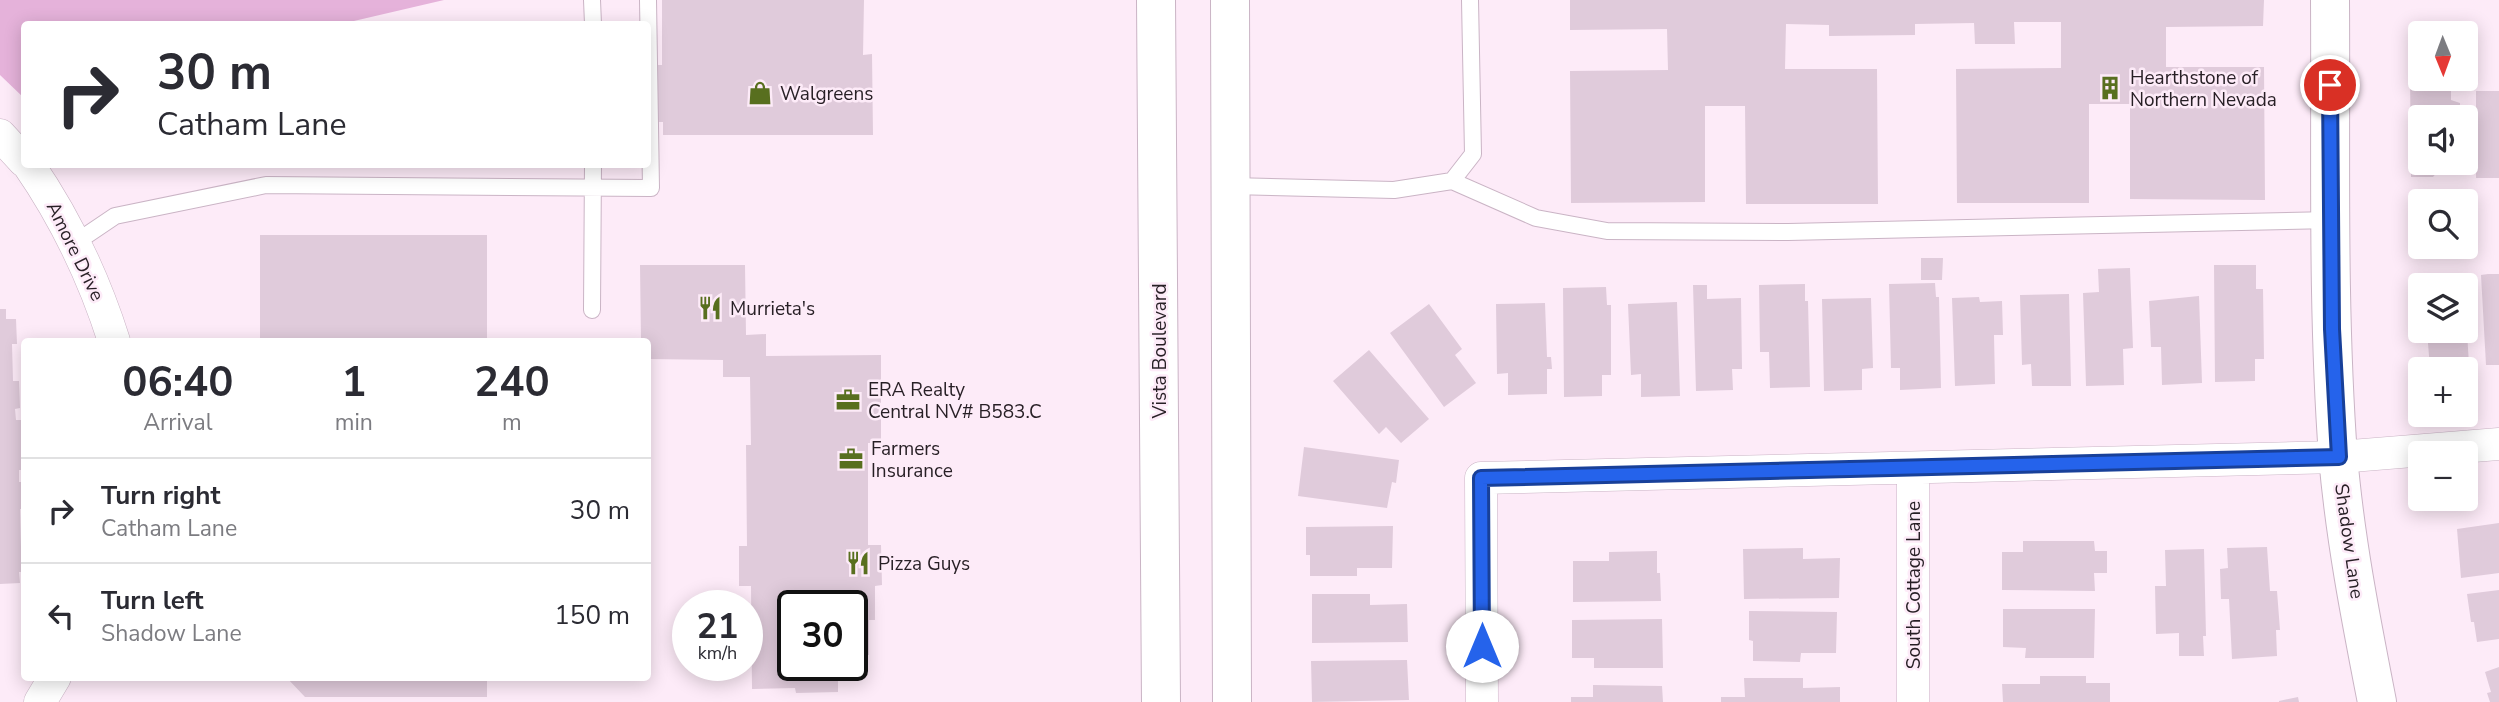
<!DOCTYPE html>
<meta charset="utf-8">
<style>
body{margin:0;font-family:"Nunito Sans",sans-serif;background:#f7f7f7;color:#2b2b33;height:100vh;display:flex;flex-direction:column;font-size:26px;white-space:nowrap}
*{box-sizing:border-box;margin:0}
p{font-size:23px;color:#7c7c81}
.icon{flex:none;width:38px;height:38px;fill:none;stroke:currentColor;stroke-width:2;stroke-linecap:round;stroke-linejoin:round}
.map{position:relative;flex:1;overflow:hidden}
.drawer{position:absolute;left:21px;top:338px;width:630px;height:343px;display:flex;flex-direction:column;background:#fff;border-radius:7px;box-shadow:0 4px 18px #0003}
.drawer>*{flex:none}
.guide{position:absolute;left:21px;top:21px;width:630px;height:147px;border-radius:7px;box-shadow:0 4px 18px #0003;background:#fff;color:#2b2b33;overflow:hidden}
.needle{width:46px;rotate:179deg}
.tools{position:absolute;left:2408px;top:21px;display:grid;gap:14px}
.tools a{display:grid;place-items:center;width:70px;height:70px;border-radius:7px;background:#fff;box-shadow:0 4px 18px #0003;font-size:35px}
.speed{position:absolute;left:672px;top:590px;display:flex;gap:14px;font-size:35px;font-weight:700;text-align:center}
.speed>*{display:grid;place-content:center;width:91px;height:91px;border-radius:50%;background:#fff;box-shadow:0 4px 18px #0003;line-height:1}
.speed small{font-size:18px;font-weight:400}
.speed .limit{border:4px solid #111;border-radius:10px;background:#fff;color:#111}
.pin{position:absolute;display:grid;place-items:center;width:60px;height:60px;color:#fff;margin:-30px;border:4px solid #fff;border-radius:50%;box-shadow:0 2px 7px #0007}
.me{position:absolute;width:77px;margin:-38px;rotate:0deg;stroke-linejoin:round;filter:drop-shadow(0 0 5px #0008)}
.turn{display:flex;align-items:center;gap:24px;height:147px;padding:0 21px;font-size:32px}
.turn .icon{width:91px;height:91px;stroke-width:2.5}
.turn b{display:block;font-size:49px;line-height:60px}
.eta{display:flex;justify-content:space-evenly;align-items:center;height:119px;text-align:center}
.eta b{font-size:42px;font-weight:700;line-height:49px}
ul{padding:0;list-style:none}
li{display:flex;align-items:center;gap:21px;height:105px;padding:0 21px;border-top:2px solid #e1e1e2}
li div{flex:1}
li b{display:block;font-size:26px}
li em{font-style:normal}
.map>svg:first-child{display:block}
</style>
<div class="map">
<svg width="2499" height="702" viewBox="0 0 2499 702">
<rect width="100%" height="100%" fill="#fdebf8"/>
<path fill="#e5b2da" d="M0,0H444L341,24H24V98L0,75Z"/>
<path fill="#e0cbdb" d="M662,0H864L863,55L872,54L873,135H663V122H648V65H662Z
M1570,0H2264L2263,26L2166,27V67H2264L2265,200L2130,199V104H2089V203H1957L1956,69L2061,68V22H2014L2015,44H1975L1974,23L1915,24V35L1829,36V25L1786,24L1785,69H1877L1878,204H1746L1745,106H1705V202L1571,203L1570,71L1668,70L1667,29L1570,30Z
M2420,72V79H2451V100L2460,103V117H2420V163H2440L2439,170L2433,177H2411L2410,73Z
M2476,91H2499V178H2476Z
M260,235H487V341H260Z
M1921,258H1943L1942,280H1921Z
M640,265H745L746,335L766,334V356L881,355V443H868V545H881L882,585L875,586V620H869V655H852V606H793V665H838V692L796,693L795,688L752,689L751,586H739V546H747L746,445H751L750,377H723V360L648,359V341H641Z
M2214,265H2256V289H2263L2264,359H2255V381L2215,382Z
M2130,268L2133,348L2123,349L2124,385L2086,386L2083,293L2099,292L2098,269Z
M2488,274H2499V365H2486L2481,275Z
M2463,280V285H2424V283Z
M1935,283L1936,297H1939L1941,388L1900,390V368H1891L1889,284Z
M1805,284V301H1808L1810,387L1770,388L1769,352H1760L1759,285Z
M2413,284H2420V332L2417,333Z
M1693,285H1707V299L1741,298L1742,369H1732L1733,390L1696,391Z
M1606,287L1607,305H1611V375H1602V396L1564,397L1563,288Z
M2069,294L2071,386H2032L2031,364L2022,365L2020,295Z
M2199,296L2202,383L2162,385L2161,347H2151L2149,301Z
M1979,297L1980,302L2002,301L2003,335H1994L1995,384L1955,386L1952,298Z
M1871,298L1873,368L1862,369V390L1824,391L1822,299Z
M1677,302L1680,396L1641,397V374L1631,375L1628,304Z
M1545,303L1547,357H1551L1552,369H1547V394L1508,395V373L1497,374L1496,304Z
M1429,304L1462,349L1455,355L1476,383L1444,407L1390,333Z
M0,309H6V319H16L17,344H12L13,381H19L20,408L15,409L16,420H24V470H19V482H24V509H20L21,547L24,546V572H19L20,583L0,584Z
M2427,331H2467L2469,365L2430,368Z
M1369,350L1429,419L1401,443L1386,427L1379,434L1333,381Z
M1304,447L1399,460L1396,483L1392,482L1387,508L1298,496Z
M2499,523V573L2461,578L2457,529Z
M1393,526L1392,568H1357V576H1310V555H1306V527Z
M2023,541H2094L2095,551H2107V573H2094L2095,591L2002,590V552H2023Z
M2267,547L2270,591H2277L2280,630H2276L2277,656L2232,659L2229,599H2221L2220,569L2228,568L2227,548Z
M1803,548V559L1840,558L1839,598L1744,599L1743,549Z
M2204,549L2206,636H2203L2204,656H2179V633L2156,634L2155,586H2166L2165,550Z
M1657,551V573H1660L1661,601L1573,602V561H1609V552Z
M2499,590V639L2477,642L2474,622H2471L2467,594Z
M1312,594H1370V605L1407,604L1408,642L1312,643Z
M2003,609H2095L2094,658H2025L2026,648L2003,647Z
M1749,611L1837,612L1836,653H1801L1800,662L1753,661V641L1749,640Z
M1662,619L1663,668H1594V658H1572V620Z
M1407,660L1409,700L1312,702L1311,661Z
M2499,667V702H2490L2487,693L2491,692L2485,672Z
M2040,676H2086V683H2110V702H2003L2002,684H2040Z
M286,677H487V697H305Z
M1744,678H1803V688L1840,687V702H1721V697H1745Z
M1593,685L1662,686L1663,702H1571V697H1593Z
M2298,697L2299,702H2279V701Z"/>
<g fill="none" stroke-linecap="round" stroke-linejoin="round">
<g stroke="#cab4c5" stroke-width="18">
<path id="service" d="M592,0L593,24
M1452,181L1536,218L1607,231L1788,232L2331,220
M1231,186L1394,190L1452,181L1473,154L1470,0
M75,243L115,216L266,185L651,188L648,0
M592,310L593,164"/>
</g>
<g stroke="#cab4c5" stroke-width="33">
<path id="minor" d="M0,135L24,161
M28,164C66,219 94,278 114,341
M1913,468V702
M40,702L55,677
M1482,702L1481,478L2339,457L2499,444"/>
</g>
<g stroke="#cab4c5" stroke-width="40">
<path id="tertiary" d="M2330,0C2331,152 2327,305 2338,456C2345,539 2361,620 2377,702"/>
</g>
<g stroke="#cab4c5" stroke-width="40">
<path id="secondary" d="M1156,0L1161,702
M1230,0L1232,702"/>
</g>
<use href="#service" stroke="#fff" stroke-width="16"/>
<use href="#minor" stroke="#fff" stroke-width="32"/>
<use href="#tertiary" stroke="#fff" stroke-width="38"/>
<use href="#secondary" stroke="#fff" stroke-width="38"/>
</g>
<g fill="none" stroke-linecap="round" stroke-linejoin="round">
<g stroke="#184099" stroke-width="18">
<path id="route" d="M1482,646L1481,478L2339,457L2332,329L2330,85"/>
</g>
<use href="#route" stroke="#2563eb" stroke-width="12"/>
</g>
<defs>
<g id="building-bare" transform="scale(1.89)"><path d="M-4-6H4V6H1V3H-1V6H-4ZM-2.5-4.3h1.7v1.8h-1.7ZM.8-4.3h1.7v1.8H.8ZM-2.5-1h1.7V.8h-1.7ZM.8-1h1.7V.8H.8Z" fill="#586f1f" stroke="#fdebf8" stroke-width="2.5" paint-order="stroke"/></g>
<g id="shop-bare" transform="scale(1.89)"><path d="M-5-2.5h2.3a2.7 3.5 0 0 1 5.4 0H5L5.5 6h-11ZM-1.5-2.5h3a1.5 2.3 0 0 0-3 0Z" fill="#586f1f" stroke="#fdebf8" stroke-width="2.5" paint-order="stroke"/></g>
<g id="restaurant-bare" transform="scale(1.89)"><path d="M-5-6h1v4h1v-4h1v4h1v-4h1v5L-1.5 .5V6h-2V.5L-5-1ZM5-6V6H3V1.5H1.5Q1.5-4 5-6Z" fill="#586f1f" stroke="#fdebf8" stroke-width="2.5" paint-order="stroke"/></g>
<g id="office-bare" transform="scale(1.89)"><path d="M-6-3h4V-5.5h4V-3h4V5H-6ZM-1-4.5V-3h2v-1.5ZM-6 0V1H6V0Z" fill="#586f1f" stroke="#fdebf8" stroke-width="2.5" paint-order="stroke"/></g>
</defs>
<g fill-rule="evenodd">
<use href="#building-bare" x="2110" y="88"/>
<use href="#shop-bare" x="760" y="93"/>
<use href="#restaurant-bare" x="710" y="308"/>
<use href="#office-bare" x="848" y="400"/>
<use href="#office-bare" x="851" y="459"/>
<use href="#restaurant-bare" x="858" y="563"/>
</g>
<g text-anchor="middle" stroke-width="5" stroke-linejoin="round" paint-order="stroke">
<g font-size="19" fill="#271f25" stroke="#fdebf8" text-anchor="start">
<text x="2130" y="84">Hearthstone of<tspan x="2130" dy="22">Northern Nevada</tspan></text>
<text x="780" y="100">Walgreens</text>
<text x="730" y="315">Murrieta's</text>
<text x="868" y="396">ERA Realty<tspan x="868" dy="22">Central NV# B583.C</tspan></text>
<text x="871" y="455">Farmers<tspan x="871" dy="22">Insurance</tspan></text>
<text x="878" y="570">Pizza Guys</text>
</g>
<g font-size="19" fill="#271f25" stroke="#fdebf8">
<text transform="translate(76 251) rotate(64)" y="7">Amore Drive</text>
<text transform="translate(1159 351) rotate(-90)" y="7">Vista Boulevard</text>
<text transform="translate(2350 541) rotate(82)" y="7">Shadow Lane</text>
<text transform="translate(1913 585) rotate(-90)" y="7">South Cottage Lane</text>
</g>
</g>
</svg>
<div class="tools">
<a><svg class="needle" viewBox="-14 -14 28 28"><path d="M0-13l5 13h-10z" fill="#e53935"/><path d="M0 13l5-13h-10z" fill="#7c7c81"/></svg></a>
<a><svg class="icon" aria-label="sound" viewBox="0 0 24 24"><path d="M4 9h4l5-4v14l-5-4H4zM17 9q2 3 0 6"/></svg></a>
<a><svg class="icon" aria-label="search" viewBox="0 0 24 24"><circle cx="10" cy="10" r="6"/><path d="M15 15l6 6"/></svg></a>
<a><svg class="icon" aria-label="layers" viewBox="0 0 24 24"><path d="M12 4l9 5-9 5-9-5zM3 14l9 5 9-5"/></svg></a>
<a>+</a>
<a>−</a>
</div>
<div class="speed"><div>21<small>km/h</small></div><div class="limit">30</div></div>
<div class="pin" style="left:2330px;top:85px;background:#d93025"><svg class="icon" aria-label="arrive" viewBox="0 0 24 24"><path d="M6 21V4h12l-3 4 3 4H6"/></svg></div>
<svg class="me" style="left:1482px;top:646px" viewBox="-20 -20 40 40"><circle r="19" fill="#fff"/><path d="M0-13L10 11 0 6-10 11z" fill="#2563eb"/></svg>
<div class="guide">
<div class="turn"><svg class="icon" aria-label="right" viewBox="0 0 24 24"><path d="M7 20v-9h11M14 6l5 5-5 5"/></svg><div><b>30 m</b>Catham Lane</div></div>
</div>
<section class="drawer">
<div class="eta">
<div><b>06:40</b><p>Arrival</p></div>
<div><b>1</b><p>min</p></div>
<div><b>240</b><p>m</p></div>
</div>
<ul>
<li><svg class="icon" aria-label="right" viewBox="0 0 24 24"><path d="M7 20v-9h11M14 6l5 5-5 5"/></svg><div><b>Turn right</b><p>Catham Lane</p></div><em>30 m</em></li>
<li><svg class="icon" aria-label="left" viewBox="0 0 24 24"><path d="M17 20v-9H6M10 6l-5 5 5 5"/></svg><div><b>Turn left</b><p>Shadow Lane</p></div><em>150 m</em></li>
</ul>
</section>
</div>
